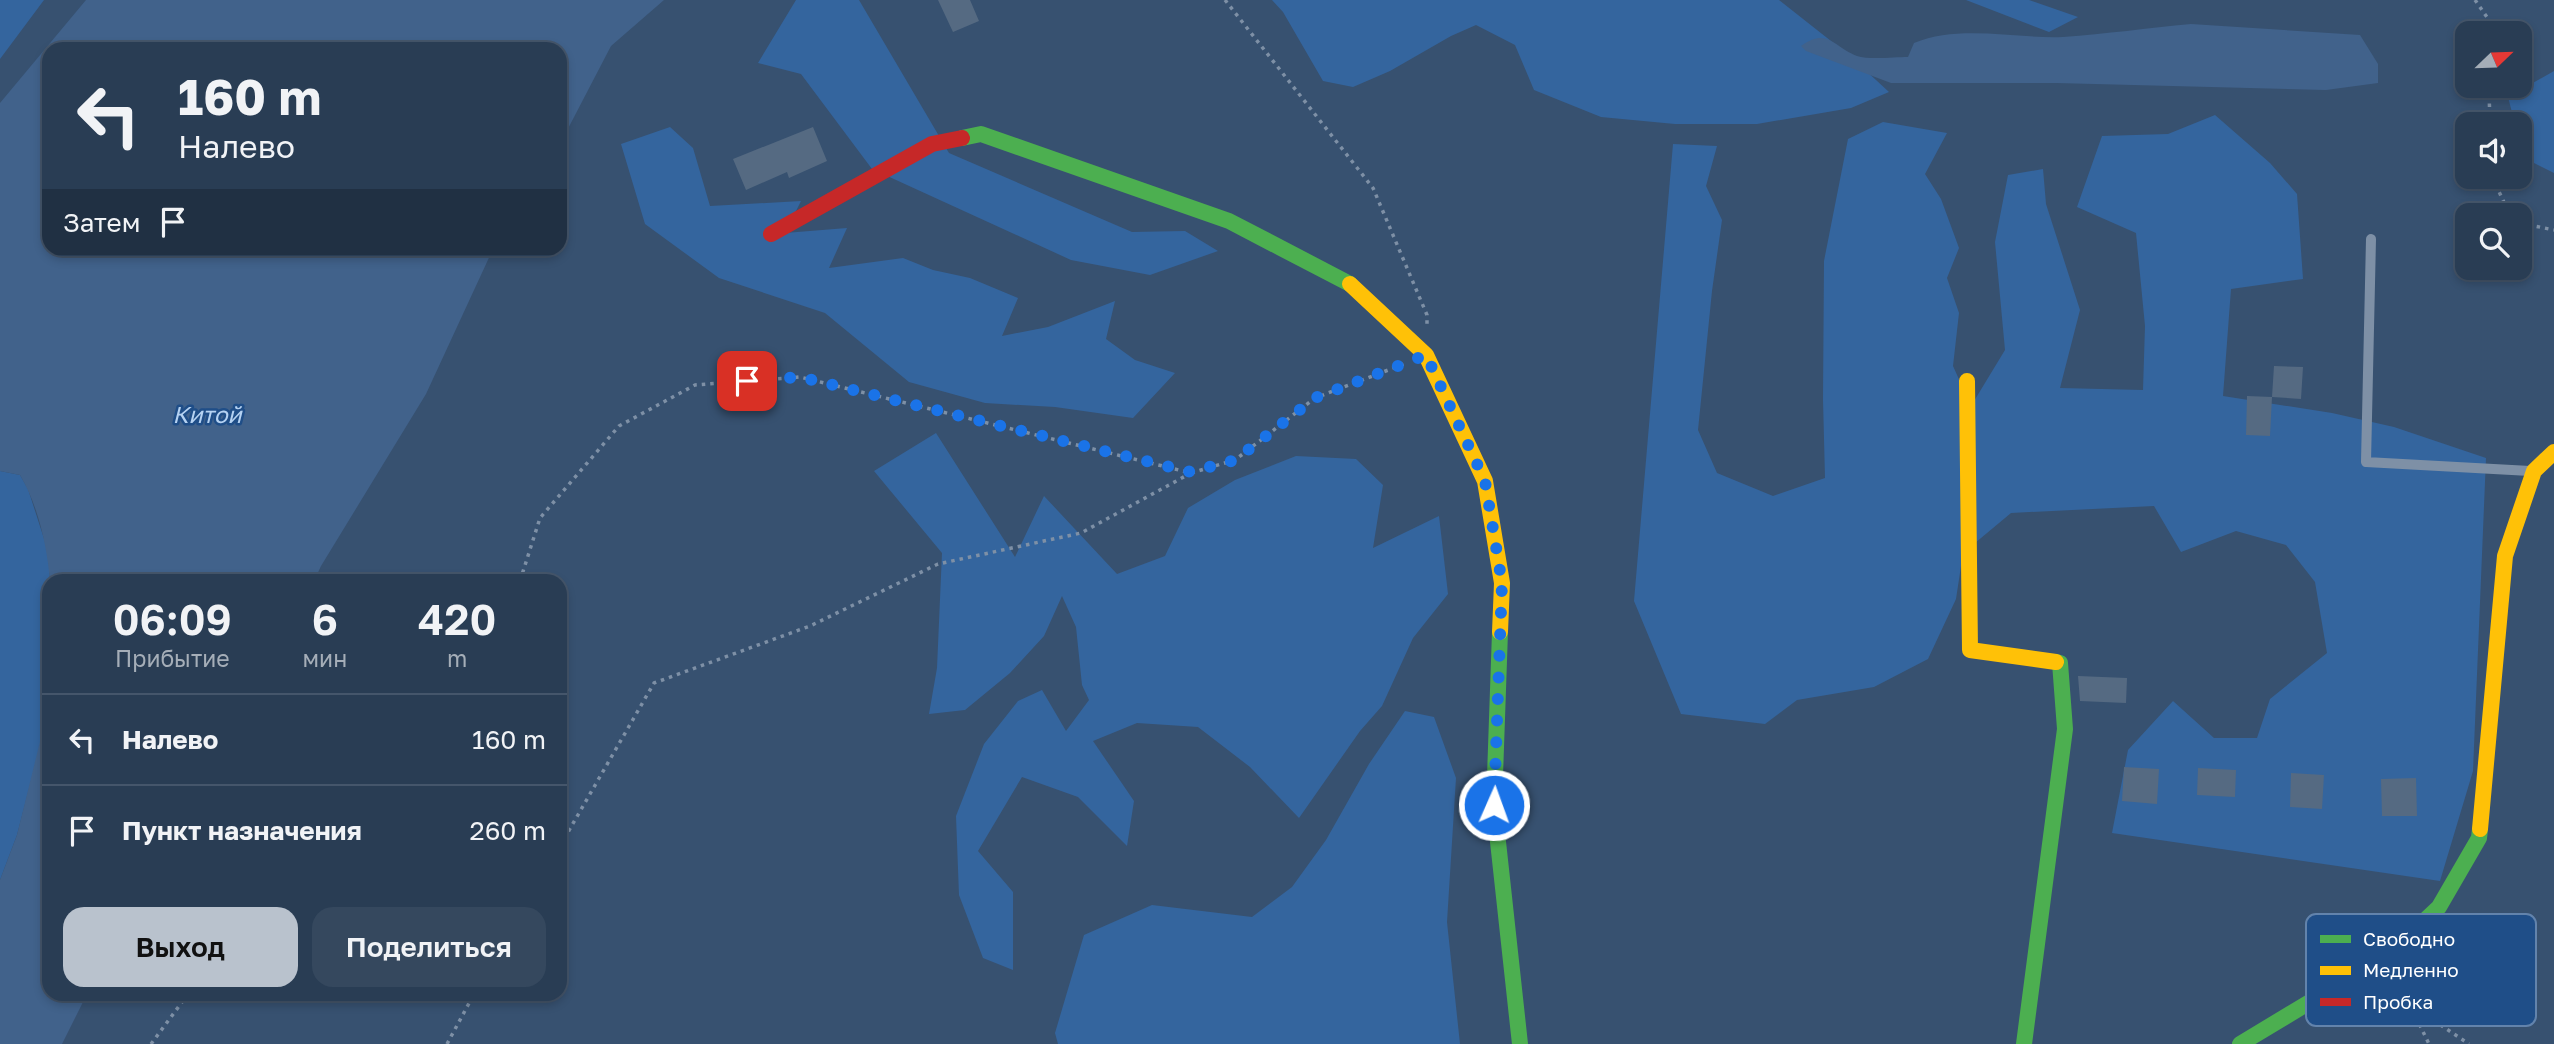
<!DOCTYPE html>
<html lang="ru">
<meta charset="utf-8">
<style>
body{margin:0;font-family:"Golos Text",sans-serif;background:#35485e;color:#f1f3f6;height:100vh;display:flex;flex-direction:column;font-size:26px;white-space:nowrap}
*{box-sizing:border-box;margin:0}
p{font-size:23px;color:#a5aeb8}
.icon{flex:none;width:38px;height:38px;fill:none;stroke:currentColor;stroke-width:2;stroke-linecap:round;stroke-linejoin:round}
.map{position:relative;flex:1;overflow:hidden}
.sheet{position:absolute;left:42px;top:574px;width:525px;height:427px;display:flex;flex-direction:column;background:#293d54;border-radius:21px;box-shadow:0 4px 10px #0003,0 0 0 2px #45566b}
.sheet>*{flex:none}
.top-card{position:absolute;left:42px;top:42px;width:525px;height:214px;border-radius:21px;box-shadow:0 4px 10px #0003,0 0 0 2px #45566b;background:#293d54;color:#f1f3f6;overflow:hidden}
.needle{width:46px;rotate:67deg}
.buttons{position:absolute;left:2455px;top:21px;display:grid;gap:14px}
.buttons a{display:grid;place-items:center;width:77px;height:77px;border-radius:14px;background:#293d54;box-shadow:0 4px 10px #0003,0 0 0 2px #45566b;font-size:35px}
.pin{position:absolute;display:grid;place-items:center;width:60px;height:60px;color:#fff;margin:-30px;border-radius:14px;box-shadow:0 4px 10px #0006}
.me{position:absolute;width:77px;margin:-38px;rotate:2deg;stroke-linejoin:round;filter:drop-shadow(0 0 5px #0008)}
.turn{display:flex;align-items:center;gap:24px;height:147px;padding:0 21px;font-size:32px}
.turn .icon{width:91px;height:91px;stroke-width:2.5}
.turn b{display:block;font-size:49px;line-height:60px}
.then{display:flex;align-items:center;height:66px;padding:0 21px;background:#0003;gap:14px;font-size:26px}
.eta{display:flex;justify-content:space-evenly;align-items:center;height:119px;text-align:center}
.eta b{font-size:42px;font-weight:600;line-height:49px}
.cta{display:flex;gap:14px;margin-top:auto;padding:14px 21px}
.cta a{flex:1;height:80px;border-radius:21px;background:#b9c2cd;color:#111;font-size:28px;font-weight:600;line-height:80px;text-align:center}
.cta a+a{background:#35485e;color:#f1f3f6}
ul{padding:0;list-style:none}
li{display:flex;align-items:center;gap:21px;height:91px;padding:0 21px;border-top:2px solid #45566b}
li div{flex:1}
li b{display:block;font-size:26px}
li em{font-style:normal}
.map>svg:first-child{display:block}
</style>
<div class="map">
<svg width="2554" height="1044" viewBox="0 0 2554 1044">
<rect width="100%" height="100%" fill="#375170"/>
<path fill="#34659e" d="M0,0H44L0,59Z
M796,0H859L949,153L1132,232L1185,231L1218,251L1150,275L1071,260L872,169L801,74L758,63Z
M1272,0H1779L1850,56L1889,92L1851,108L1757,124H1675L1601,117L1534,90L1515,45L1476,25L1451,36L1390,71L1353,87L1323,81L1283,12Z
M1966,0H2029L2078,17L2049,32Z
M2554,71V173L2524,158L2520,143V124H2515L2508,97Z
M2215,115L2270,163L2297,194L2303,279L2231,289L2223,396L2332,413L2394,427L2486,458L2473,771L2440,881L2112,833L2128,750L2173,701L2214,738H2257L2270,699L2327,653L2315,582L2286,545L2236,531L2181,552L2154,506L2011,513L1963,553L1956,599L1928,659L1874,687L1797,700L1765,724L1681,714L1634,601L1673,144L1717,146L1706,186L1722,220L1712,291L1698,430L1717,473L1773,496L1825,478L1823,399L1824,261L1848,139L1883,122L1947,133L1925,174L1941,199L1959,248L1947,278L1959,313L1953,366L1971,406L2005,350L1995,242L2008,175L2043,169L2046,204L2080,310L2060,388L2143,390L2145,326L2136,233L2077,207L2102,136L2168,134Z
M670,127L693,148L710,206L801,201L785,233L847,228L829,268L903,258L933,270L970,278L1018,298L1002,336L1048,327L1115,301L1106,339L1135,360L1175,373L1133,418L1055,407L985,403L909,382L825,313L719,278L645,224L621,144Z
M936,433L1015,557L1044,496L1117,574L1165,556L1188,508L1235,480L1296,456L1356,459L1383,485L1373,548L1439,516L1448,594L1413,638L1382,706L1360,731L1299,818L1250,767L1198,727L1137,723L1093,741L1134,801L1127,846L1078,797L1022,777L978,851L1013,892V970L983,958L959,895L956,816L984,744L1018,701L1042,690L1066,731L1089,700L1082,685L1076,627L1062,596L1044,636L1010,673L965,710L929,714L937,668L942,553L874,471Z
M0,471L20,475L28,489L48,551L50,581L49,711L17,835L0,880Z
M1405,711L1434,717L1456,778L1447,922L1460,1044H1058L1055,1033L1084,935L1152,905L1252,917L1292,887L1326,840L1369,764Z"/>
<path fill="#41628b" d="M86,0H664L611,46L560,144V49H49V248L493,249L426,394L321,566L314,581H50C47,546 38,505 20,475L0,471V103Z
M2191,24L2360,35L2378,64V83L2326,90L2056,83H1891L1806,51L1801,46C1828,27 1833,47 1857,56C1869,60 1895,57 1908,57L1914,43C1960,24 2015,39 2063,37C2106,34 2148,28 2191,24Z
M49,705V994H87L62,1044H0V880L17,835Z"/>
<path fill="#556a82" d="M938,0H970L979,21L953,32Z
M813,127L827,161L789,178L787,172L746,190L733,159Z
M2274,366L2303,367L2301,399L2272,397Z
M2247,396L2272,397L2270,436L2246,435Z
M2078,676L2127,678L2126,703L2080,701Z
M2124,767L2159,769L2157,804L2122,801Z
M2198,768L2236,770L2235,797L2197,795Z
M2291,773L2324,775L2322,809L2290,807Z
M2416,778L2417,816H2382L2381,779Z"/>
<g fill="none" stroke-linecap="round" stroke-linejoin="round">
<path stroke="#7e90a6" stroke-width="3.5" stroke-dasharray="3.5 5" stroke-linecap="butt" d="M1225,0L1373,188L1427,315V326
M2475,0L2498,33
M2490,124L2489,91L2491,86
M2492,177L2510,215
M2520,223L2554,230
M520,581L540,518L619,426L695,385L800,377L1191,473L1235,460L1315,398L1404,364
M560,846L654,683L810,626L938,564L1081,533L1191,473
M2376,988L2410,1005L2429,1044
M2412,1006L2469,1044
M151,1044L188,994
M447,1044L474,994"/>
<path stroke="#7e90a6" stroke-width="10" d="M2371,239L2366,462L2530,471"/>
<path stroke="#4caf50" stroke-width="16" d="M962,138L981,134L1229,221L1350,284
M1500,632L1494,805L1520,1044
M2024,1044L2065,729L2060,663L2056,662
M2240,1044L2353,976L2421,924L2439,907L2479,838L2480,829"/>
<path stroke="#ffc107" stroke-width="16" d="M1350,284L1426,355L1485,481L1502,583L1500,632
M1967,381L1970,650L2056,662
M2480,829L2505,556L2534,471L2554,452"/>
<path stroke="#c62828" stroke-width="16" d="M771,234L932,144L962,138"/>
</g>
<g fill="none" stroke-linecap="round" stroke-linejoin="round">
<path stroke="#1a73e8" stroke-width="12" stroke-dasharray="0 21.6" d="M747,381L800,377L1191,472L1235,460L1315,398L1426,355L1485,481L1502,583L1494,805"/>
</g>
<g text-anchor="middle" stroke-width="5" stroke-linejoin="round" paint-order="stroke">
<g font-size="23" font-style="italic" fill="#b5d2f2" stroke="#1f4e88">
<text x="207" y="423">Китой</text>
</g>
</g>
<rect x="2306" y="914" width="230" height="112" rx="10" fill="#1f4e88" stroke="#6283ac" stroke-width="2"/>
<rect x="2320" y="935" width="31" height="8" fill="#4caf50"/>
<rect x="2320" y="966" width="31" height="9" fill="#ffc107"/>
<rect x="2320" y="998" width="31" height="8" fill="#c62828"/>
<g font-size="19" fill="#fff">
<text x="2363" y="946">Свободно</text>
<text x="2363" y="977">Медленно</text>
<text x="2363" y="1009">Пробка</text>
</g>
</svg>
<div class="buttons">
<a><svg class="needle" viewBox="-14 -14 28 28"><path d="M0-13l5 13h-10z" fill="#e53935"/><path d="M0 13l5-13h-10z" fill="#a5aeb8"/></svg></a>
<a><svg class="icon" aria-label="sound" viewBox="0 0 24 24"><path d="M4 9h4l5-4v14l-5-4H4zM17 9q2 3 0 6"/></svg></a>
<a><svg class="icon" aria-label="search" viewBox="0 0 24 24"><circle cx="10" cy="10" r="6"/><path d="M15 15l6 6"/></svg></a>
</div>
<div class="pin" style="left:747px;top:381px;background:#d93025"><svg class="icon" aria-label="arrive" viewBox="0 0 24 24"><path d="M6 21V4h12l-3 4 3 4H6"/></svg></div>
<svg class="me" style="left:1494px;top:805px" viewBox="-20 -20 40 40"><circle r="17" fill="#1a73e8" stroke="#fff" stroke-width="3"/><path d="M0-11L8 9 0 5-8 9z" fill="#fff"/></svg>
<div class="top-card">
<div class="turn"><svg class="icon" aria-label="left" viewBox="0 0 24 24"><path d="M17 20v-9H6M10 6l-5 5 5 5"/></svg><div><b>160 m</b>Налево</div></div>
<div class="then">Затем<svg class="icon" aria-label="arrive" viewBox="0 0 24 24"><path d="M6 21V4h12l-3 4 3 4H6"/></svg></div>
</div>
<section class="sheet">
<div class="eta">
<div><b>06:09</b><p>Прибытие</p></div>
<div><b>6</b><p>мин</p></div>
<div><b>420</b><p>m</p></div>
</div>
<ul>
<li><svg class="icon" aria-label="left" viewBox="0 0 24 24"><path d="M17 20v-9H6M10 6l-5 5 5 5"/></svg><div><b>Налево</b></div><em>160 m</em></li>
<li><svg class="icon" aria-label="arrive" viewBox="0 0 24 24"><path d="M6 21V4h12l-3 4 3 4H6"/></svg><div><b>Пункт назначения</b></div><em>260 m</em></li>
</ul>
<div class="cta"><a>Выход</a><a>Поделиться</a></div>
</section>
</div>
